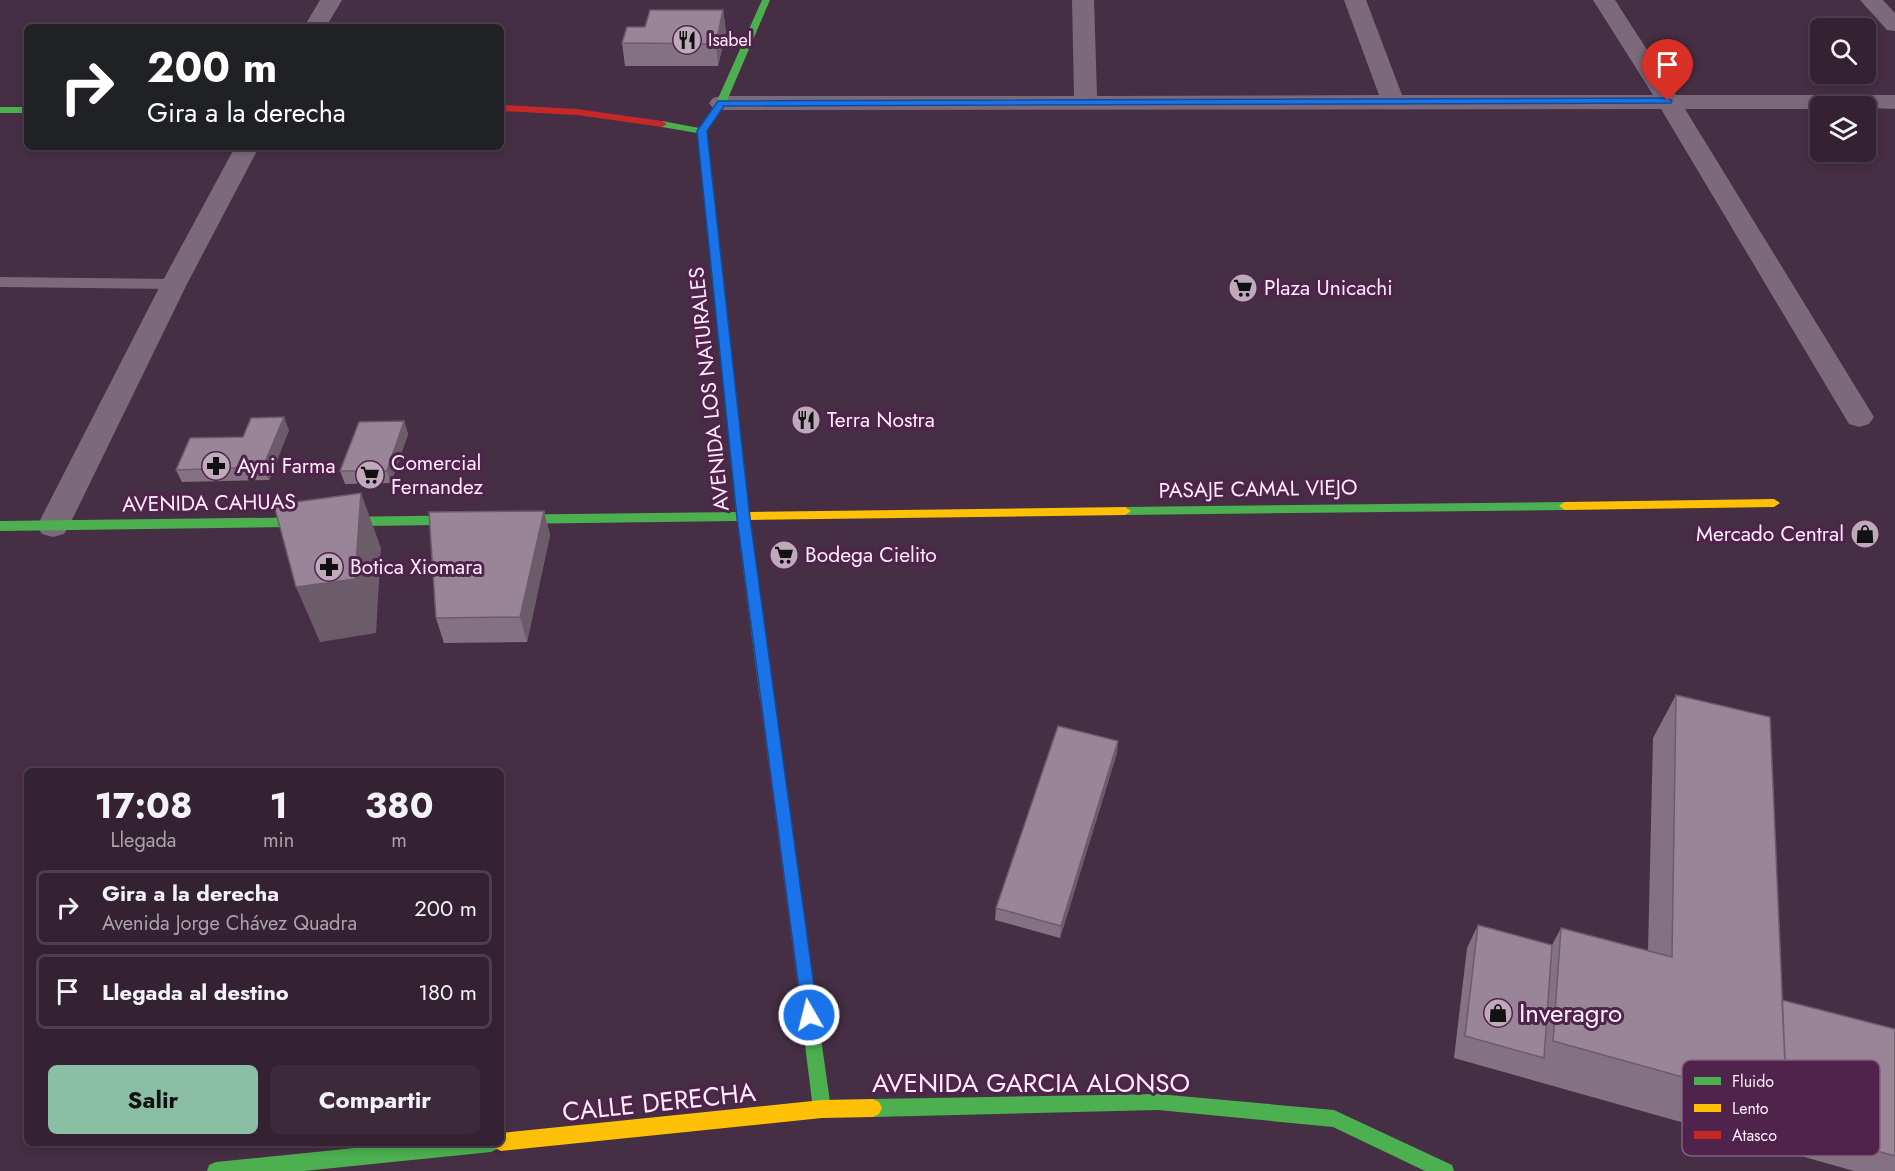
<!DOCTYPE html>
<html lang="es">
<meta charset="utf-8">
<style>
body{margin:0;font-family:Jost,sans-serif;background:#3c2a3b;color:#f1f3f6;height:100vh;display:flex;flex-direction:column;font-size:22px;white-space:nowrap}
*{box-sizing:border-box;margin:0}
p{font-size:20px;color:#a9a4ac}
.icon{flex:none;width:33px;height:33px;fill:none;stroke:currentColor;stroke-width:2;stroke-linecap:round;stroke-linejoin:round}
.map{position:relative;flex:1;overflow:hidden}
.sheet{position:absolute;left:24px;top:768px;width:480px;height:378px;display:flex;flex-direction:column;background:#342233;border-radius:9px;box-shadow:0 3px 9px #0003,0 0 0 2px #4e3f4e}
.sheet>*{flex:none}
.guide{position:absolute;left:24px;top:24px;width:480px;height:126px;border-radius:9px;box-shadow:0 3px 9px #0003,0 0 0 2px #4e3f4e;background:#202124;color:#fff;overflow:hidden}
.buttons{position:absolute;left:1810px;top:18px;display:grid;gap:12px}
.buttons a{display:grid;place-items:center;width:66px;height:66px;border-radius:9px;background:#342233;box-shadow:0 3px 9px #0003,0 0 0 2px #4e3f4e;font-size:30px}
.pin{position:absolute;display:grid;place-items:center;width:51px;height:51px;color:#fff;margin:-62px -26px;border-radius:50% 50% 50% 0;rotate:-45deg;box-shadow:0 0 6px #0007}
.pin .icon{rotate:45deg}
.me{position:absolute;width:66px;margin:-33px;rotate:352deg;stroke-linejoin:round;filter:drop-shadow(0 0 4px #0008)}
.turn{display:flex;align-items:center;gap:21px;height:126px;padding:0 24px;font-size:27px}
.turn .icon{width:78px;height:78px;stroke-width:2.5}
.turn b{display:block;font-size:42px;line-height:51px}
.eta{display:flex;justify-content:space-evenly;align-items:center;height:102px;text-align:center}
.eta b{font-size:36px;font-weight:700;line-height:42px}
.action{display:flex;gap:12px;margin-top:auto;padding:12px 24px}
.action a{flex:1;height:69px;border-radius:9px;background:#8abfa5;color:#111;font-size:24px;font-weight:700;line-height:69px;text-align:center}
.action a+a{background:#3c2a3b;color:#f1f3f6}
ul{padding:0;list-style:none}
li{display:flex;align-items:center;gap:18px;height:75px;margin:0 12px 9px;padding:0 12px;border:3px solid #4e3f4e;border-radius:9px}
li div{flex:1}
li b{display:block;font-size:22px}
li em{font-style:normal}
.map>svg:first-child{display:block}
</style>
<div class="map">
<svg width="1895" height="1171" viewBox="0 0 1895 1171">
<rect width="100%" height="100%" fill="#462e44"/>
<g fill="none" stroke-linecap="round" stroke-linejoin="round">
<path fill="#7c6a7a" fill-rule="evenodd" d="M0,277L174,279L182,284L174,289L0,287Z"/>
<path fill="#7c6a7a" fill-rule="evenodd" d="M320,0H342L326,27H304Z
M1072,0H1094L1097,96L1379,95L1344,0H1366L1402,95H1653L1593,0H1615L1676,95H1895V109L1821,106V109H1685L1874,417L1869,424L1859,427L1849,424L1661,109L721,110L713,108L709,103L713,98L721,96H1074Z
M1860,0H1883L1895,13V31L1887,30Z
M235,147H259L187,284L69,526L64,534L53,537L42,534L37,526L161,284Z"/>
<path fill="#4caf50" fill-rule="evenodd" d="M762,0H770L726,103L707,131L749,512L755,516L750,520L774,700L772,704H762L760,700L737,521L0,531V521L736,512L697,133L662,127L657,124L662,121L699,128L716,103Z
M0,107H27V113H0Z
M1565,502L1571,506L1565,510L1125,515L1119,511L1125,507Z
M806,981L812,984L814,989L831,1109L828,1115L822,1118L816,1115L813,1109L798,989L800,984Z
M1158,1094L1334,1110L1452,1165L1454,1171H1425L1333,1127L1158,1110L873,1117L867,1114L864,1108L867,1102L873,1099Z
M404,1143H500L497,1149L491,1152L304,1171H207L209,1165L216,1162Z"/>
<path fill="#ffc107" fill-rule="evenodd" d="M1774,499L1780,503L1774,507L1565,510L1559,506L1565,502Z
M1125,507L1131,511L1125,515L749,520L743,516L749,512Z
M873,1099L879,1102L882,1108L879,1114L873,1117L822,1118L501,1151L495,1148L492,1143H501V1133L822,1100Z"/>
<path fill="#c62828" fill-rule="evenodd" d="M501,105L577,109L662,121L667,124L662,127L577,115L501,111Z
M767,694L772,696L774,700L814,989L812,994L806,997L800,994L798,989L760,700L762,696Z"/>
</g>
<path fill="#847282" d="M723,10L726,32L718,66H625L622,43L645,27Z
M404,421L408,434L391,483L345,484L340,471Z
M289,430L269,480L182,482L176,470L243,437Z
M544,511L550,535L527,642L444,643L436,618Z
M1676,695L1782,1000L1895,1029V1171H1854L1454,1058L1467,948L1478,925L1552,945L1561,928L1648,951L1653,738Z
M1118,741L1117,753L1060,938L995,920L996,908Z"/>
<path fill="#6c5c6a" d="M723,10L726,32L718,66L716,44Z
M284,417L289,430L269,480L263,467Z
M404,421L408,434L391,483L387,471Z
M361,493L381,548L376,633L320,642L296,587Z
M544,511L550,535L527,642L520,617Z
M1118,741L1117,753L1060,938L1061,926Z"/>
<path fill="#9a8497" stroke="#6c5c6a" stroke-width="1.5" d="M650,10H723L716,44L622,43L627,27H645Z
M284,417L263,467L176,470L190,438L243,437L251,418Z
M404,421L387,471H340L359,422Z
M361,493L355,579L296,587L274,505Z
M544,511L520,617L436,618L429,512Z
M1676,695L1770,717L1787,1106L1553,1041L1561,928L1672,957Z
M1058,726L1118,741L1061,926L996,908Z
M1478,925L1552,945L1544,1058L1465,1036Z
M1782,1000L1895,1029V1156L1773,1122L1787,1106Z"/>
<path fill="#1a73e8" stroke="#114b97" stroke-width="1.5" d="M1668,98L1672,101L1671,103L724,106L707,131L750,518L818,1015L815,1020L809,1022L803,1020L737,518L697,131L718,101Z"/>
<defs>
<g id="restaurant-disc" transform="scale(1.5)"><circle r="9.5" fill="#beaabb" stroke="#50234c"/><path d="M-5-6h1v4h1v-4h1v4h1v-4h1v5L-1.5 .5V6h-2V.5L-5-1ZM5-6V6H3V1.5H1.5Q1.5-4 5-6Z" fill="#111"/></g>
<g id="supermarket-disc" transform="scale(1.5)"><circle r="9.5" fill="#beaabb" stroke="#50234c"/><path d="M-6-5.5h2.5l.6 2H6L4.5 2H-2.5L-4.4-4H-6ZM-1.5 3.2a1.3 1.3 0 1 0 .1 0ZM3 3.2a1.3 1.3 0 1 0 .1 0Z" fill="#111"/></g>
<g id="pharmacy-disc" transform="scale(1.5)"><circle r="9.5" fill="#beaabb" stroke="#50234c"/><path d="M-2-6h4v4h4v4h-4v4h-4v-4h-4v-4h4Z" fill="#111"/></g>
<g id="shop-disc" transform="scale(1.5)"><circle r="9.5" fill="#beaabb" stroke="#50234c"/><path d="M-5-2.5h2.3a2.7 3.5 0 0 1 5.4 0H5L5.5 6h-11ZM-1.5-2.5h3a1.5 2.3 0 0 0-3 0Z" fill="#111"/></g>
</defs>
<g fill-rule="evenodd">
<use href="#restaurant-disc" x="687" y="40"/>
<use href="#supermarket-disc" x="1243" y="288"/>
<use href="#restaurant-disc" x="806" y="420"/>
<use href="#pharmacy-disc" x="216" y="466"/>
<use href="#supermarket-disc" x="370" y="475"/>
<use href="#shop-disc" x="1865" y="534"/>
<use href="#supermarket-disc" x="784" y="555"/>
<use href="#pharmacy-disc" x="329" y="567"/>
<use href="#shop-disc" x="1498" y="1013"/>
</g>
<g text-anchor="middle" stroke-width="6" stroke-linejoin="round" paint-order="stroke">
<g font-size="18" fill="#feedfb" stroke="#50234c" text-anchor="start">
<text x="708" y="46">Isabel</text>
</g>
<g font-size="21" fill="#feedfb" stroke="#50234c" text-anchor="start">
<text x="1264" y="295">Plaza Unicachi</text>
<text x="827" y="427">Terra Nostra</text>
<text x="391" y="470">Comercial<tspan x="391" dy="24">Fernandez</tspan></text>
<text x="237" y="473">Ayni Farma</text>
<text x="1844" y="541" text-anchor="end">Mercado Central</text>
<text x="805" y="562">Bodega Cielito</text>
<text x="350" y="574">Botica Xiomara</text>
</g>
<g font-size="21" fill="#feedfb" stroke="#50234c">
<text transform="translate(709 389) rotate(-96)" y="7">AVENIDA LOS NATURALES</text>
<text transform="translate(1258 489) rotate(-1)" y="7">PASAJE CAMAL VIEJO</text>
<text transform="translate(209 503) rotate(-1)" y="7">AVENIDA CAHUAS</text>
</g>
<g font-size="26" fill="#feedfb" stroke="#50234c" text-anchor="start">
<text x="1519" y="1022">Inveragro</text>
</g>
<g font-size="26" fill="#feedfb" stroke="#50234c">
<text x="1031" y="1092">AVENIDA GARCIA ALONSO</text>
<text transform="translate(659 1102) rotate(-6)" y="9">CALLE DERECHA</text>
</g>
</g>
<rect x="1682" y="1060" width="198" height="96" rx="9" fill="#50234c" stroke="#846080" stroke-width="1.5"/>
<rect x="1694" y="1077" width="27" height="8" fill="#4caf50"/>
<rect x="1694" y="1104" width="27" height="8" fill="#ffc107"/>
<rect x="1694" y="1131" width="27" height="8" fill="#c62828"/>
<g font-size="16" fill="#feedfb">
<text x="1732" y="1087">Fluido</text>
<text x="1732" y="1114">Lento</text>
<text x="1732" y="1141">Atasco</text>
</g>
</svg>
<div class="buttons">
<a><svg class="icon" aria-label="search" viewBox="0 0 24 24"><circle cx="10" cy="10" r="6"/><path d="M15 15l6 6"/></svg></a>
<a><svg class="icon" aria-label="layers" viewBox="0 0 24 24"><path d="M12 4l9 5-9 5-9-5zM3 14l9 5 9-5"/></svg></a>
</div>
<div class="pin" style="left:1668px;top:101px;background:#d93025"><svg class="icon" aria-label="arrive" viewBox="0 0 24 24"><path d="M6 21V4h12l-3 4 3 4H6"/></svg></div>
<svg class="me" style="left:809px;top:1015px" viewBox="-20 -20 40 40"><circle r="17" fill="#1a73e8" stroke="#fff" stroke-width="3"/><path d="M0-11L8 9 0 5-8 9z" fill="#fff"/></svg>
<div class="guide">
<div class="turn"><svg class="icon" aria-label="right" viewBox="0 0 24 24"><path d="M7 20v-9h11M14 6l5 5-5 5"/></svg><div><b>200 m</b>Gira a la derecha</div></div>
</div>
<section class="sheet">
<div class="eta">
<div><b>17:08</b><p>Llegada</p></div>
<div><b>1</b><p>min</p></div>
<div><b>380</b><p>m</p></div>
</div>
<ul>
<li><svg class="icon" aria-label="right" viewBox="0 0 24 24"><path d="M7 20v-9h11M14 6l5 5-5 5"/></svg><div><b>Gira a la derecha</b><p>Avenida Jorge Chávez Quadra</p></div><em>200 m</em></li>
<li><svg class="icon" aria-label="arrive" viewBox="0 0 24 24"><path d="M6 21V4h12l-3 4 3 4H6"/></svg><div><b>Llegada al destino</b></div><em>180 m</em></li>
</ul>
<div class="action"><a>Salir</a><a>Compartir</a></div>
</section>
</div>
